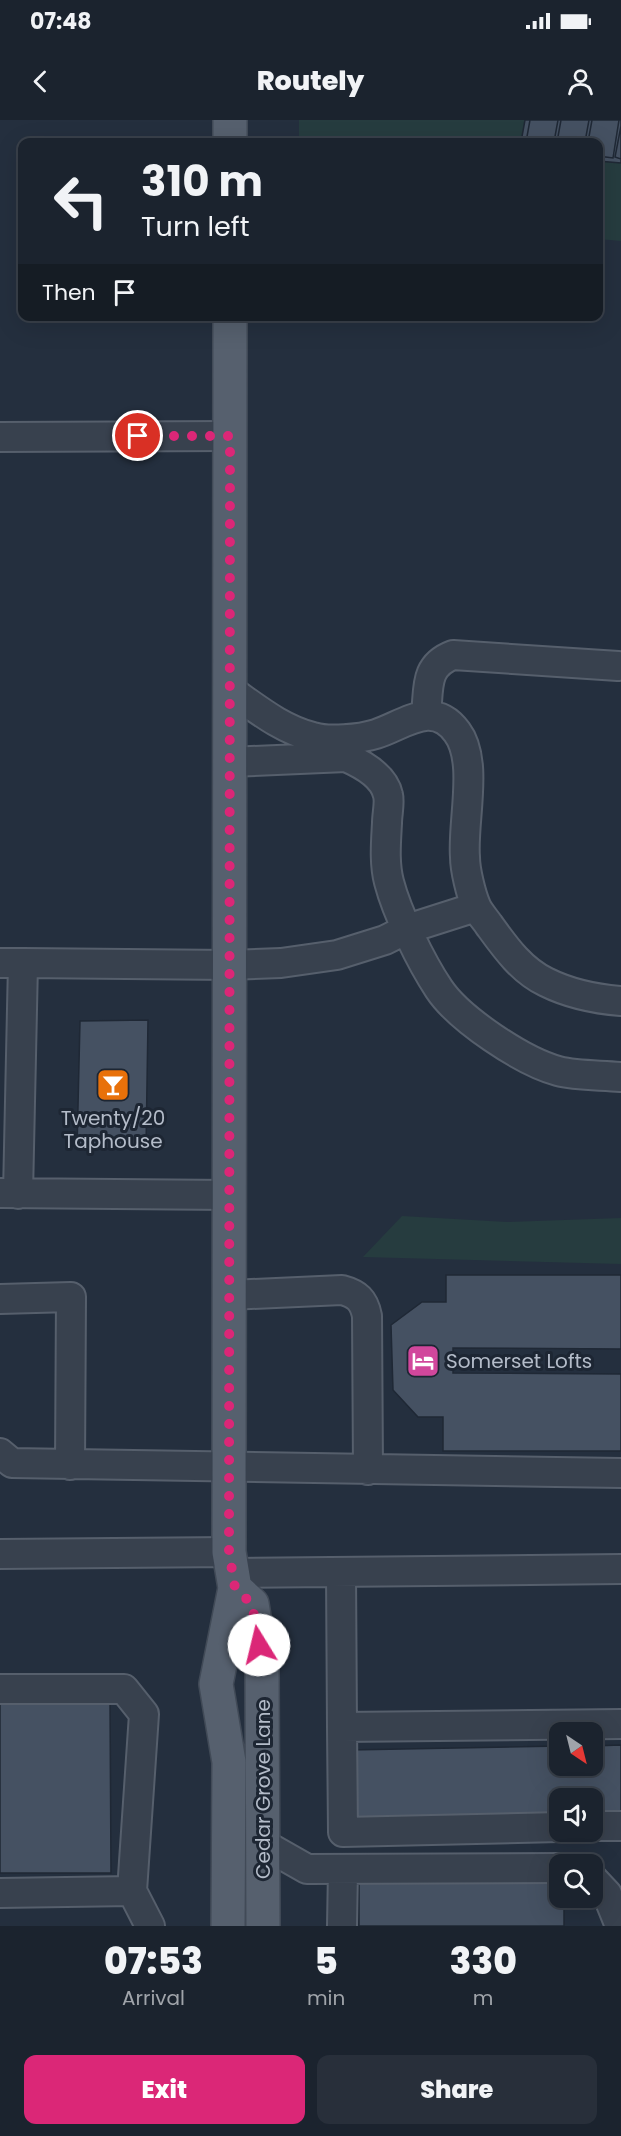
<!DOCTYPE html>
<style>
body{margin:0;font-family:Poppins,sans-serif;background:#282f3a;color:#f1f3f6;height:100vh;display:flex;flex-direction:column;font-size:22px;white-space:nowrap}
*{box-sizing:border-box;margin:0}
p{font-size:20px;color:#a0a4aa}
.icon{flex:none;width:33px;height:33px;fill:none;stroke:currentColor;stroke-width:2;stroke-linecap:round;stroke-linejoin:round}
.map{position:relative;height:1806px;overflow:hidden}
.side{display:flex;flex-direction:column;background:#1b232e;flex:1}
.side>*{flex:none}
.top-card{position:absolute;left:18px;top:18px;width:585px;height:183px;border-radius:12px;box-shadow:0 6px 24px #0002,0 0 0 2px #39404a;background:#1b232e;color:#f1f3f6;overflow:hidden}
.needle{width:39px;rotate:145deg}
.buttons{position:absolute;left:549px;top:1602px;display:grid;gap:12px}
.buttons a{display:grid;place-items:center;width:54px;height:54px;border-radius:12px;background:#1b232e;box-shadow:0 6px 24px #0002,0 0 0 2px #39404a;font-size:30px}
.pin{position:absolute;display:grid;place-items:center;width:51px;height:51px;color:#fff;margin:-26px;border:3px solid #fff;border-radius:50%;box-shadow:0 2px 6px #0007}
.me{position:absolute;width:66px;margin:-33px;rotate:351deg;stroke-linejoin:round;filter:drop-shadow(0 0 4px #0008)}
.turn{display:flex;align-items:center;gap:21px;height:126px;padding:0 24px;font-size:27px}
.turn .icon{width:78px;height:78px;stroke-width:2.5}
.turn b{display:block;font-size:42px;line-height:51px}
.then{display:flex;align-items:center;height:57px;padding:0 24px;background:#0003;gap:12px;font-size:22px}
.eta{display:flex;justify-content:space-evenly;align-items:center;height:102px;text-align:center}
.eta b{font-size:36px;font-weight:800;line-height:42px}
.action{display:flex;gap:12px;margin-top:auto;padding:12px 24px}
.action a{flex:1;height:69px;border-radius:12px;background:#db2777;color:#fff;font-size:24px;font-weight:800;line-height:69px;text-align:center}
.action a+a{background:#282f3a;color:#f1f3f6}
.status{display:flex;justify-content:space-between;align-items:center;height:42px;padding:0 30px;background:#1b232e;direction:ltr}
.status svg{height:16px;fill:currentColor}
header{display:flex;justify-content:space-between;align-items:center;height:78px;padding:0 24px;background:#1b232e;font-size:27px;font-weight:800}
.map>svg:first-child{display:block}
</style>
<div class="status"><b>07:48</b><svg viewBox="0 0 49 12"><path d="M0 12V9h3v3zM5 12V6h3v6zM10 12V3h3v9zM15 12V0h3v12zM26 1h20v11H26zM47 4h2v5h-2z"/></svg></div>
<header><svg class="icon" aria-label="back" viewBox="0 0 24 24"><path d="M15 5l-7 7 7 7"/></svg>Routely<svg class="icon" aria-label="person" viewBox="0 0 24 24"><circle cx="12" cy="8" r="4"/><path d="M4 21q1-7 8-7t8 7"/></svg></header>
<div class="map">
<svg width="621" height="1806" viewBox="0 0 621 1806">
<rect width="100%" height="100%" fill="#242f3e"/>
<path fill="#263c3f" d="M299,0H621V121L599,119L598,22H299Z
M402,1096L507,1102L621,1098V1144L363,1137Z"/>
<path fill="#455162" stroke="#1f2835" stroke-width="1.5" d="M525,0H621V43L598,41V22H521Z
M530,0H558L554,22H526Z
M561,0H589L585,22H557Z
M592,0H619L613,38L598,36V22H588Z
M621,6V39L615,37Z
M148,900L146,1028L77,1029L80,901Z
M446,1155H621V1229L453,1228V1253L621,1254V1331H443V1297H418L393,1270L391,1205L422,1182H446Z
M0,1579H110L111,1753H0Z
M621,1625V1695H592V1678H560V1696L350,1699L349,1630L560,1626V1646H592V1626Z
M560,1761V1778H564V1806H359V1763Z"/>
<g fill="none" stroke-linecap="round" stroke-linejoin="round">
<g stroke="#565f6c" stroke-width="32">
<path id="minor" d="M0,317L230,316
M230,570C256,588 281,609 313,617C328,622 360,619 376,614C404,605 433,579 457,612C479,641 462,702 465,737C465,750 471,774 476,786C479,793 485,799 489,805C505,827 521,850 546,862C570,874 595,879 621,881
M426,595C429,568 424,546 453,535L618,546
M230,642L346,637C362,644 384,656 388,675C390,683 387,694 387,703C386,722 384,743 389,762C397,793 421,842 439,869C459,899 522,941 558,951C577,956 601,955 621,957
M0,843H23L18,1074
M23,843L230,845L281,843L337,835L385,820L407,809L476,787
M1,1073L230,1075
M230,1175L342,1170C357,1174 364,1180 367,1196L368,1350
M0,1179L71,1177L70,1345
M0,1333L12,1343L621,1353
M0,1434L229,1432
M232,1453L621,1449
M341,1453L342,1607L621,1604
M0,1569H124L144,1594L132,1771L150,1806
M342,1607L343,1712L560,1707
M592,1706H621
M263,1724L307,1749L560,1748
M592,1758L607,1774L620,1806
M0,1773L132,1771
M342,1806L343,1749"/>
</g>
<g stroke="#414a57" stroke-width="36">
<path id="major" d="M230,22V0
M235,1468L252,1484L262,1546L263,1806
M228,1806L229,1642L216,1564L235,1468L229,1432L230,196"/>
</g>
<use href="#minor" stroke="#38414e" stroke-width="28"/>
<use href="#major" stroke="#56606e" stroke-width="33"/>
</g>
<g fill="none" stroke-linecap="round" stroke-linejoin="round">
<path stroke="#db2777" stroke-width="10" stroke-dasharray="0 18" d="M138,316H230L229,1432L235,1468L252,1484L259,1525"/>
</g>
<defs>
<g id="bar-square" transform="scale(1.725)"><rect x="-9" y="-9" width="18" height="18" rx="4" fill="#e8710a" stroke="#1d2633"/><path d="M-6-5H6L.8 .8V4.5H3.5V6h-7V4.5H-.8V.8Z" fill="#fff"/></g>
<g id="hotel-square" transform="scale(1.725)"><rect x="-9" y="-9" width="18" height="18" rx="4" fill="#d1479c" stroke="#1d2633"/><path d="M-6-4.5h1.5V1H6V5H4.5V3h-9V5H-6ZM-4 0a1.8 1.8 0 1 1 3.6 0ZM.5 0V-2.5h3Q6-2.5 6 0Z" fill="#fff"/></g>
</defs>
<g fill-rule="evenodd">
<use href="#bar-square" x="113" y="965"/>
<use href="#hotel-square" x="423" y="1241"/>
</g>
<g text-anchor="middle" stroke-width="6" stroke-linejoin="round" paint-order="stroke">
<g font-size="20" fill="#b4bcc9" stroke="#1d2633">
<text x="113" y="1005">Twenty/20<tspan x="113" dy="23">Taphouse</tspan></text>
<text x="446" y="1248" text-anchor="start">Somerset Lofts</text>
</g>
<g font-size="20" fill="#b4bcc9" stroke="#1d2633">
<text transform="translate(263 1669) rotate(-90)" y="7">Cedar Grove Lane</text>
</g>
</g>
</svg>
<div class="buttons">
<a><svg class="needle" viewBox="-14 -14 28 28"><path d="M0-13l5 13h-10z" fill="#e53935"/><path d="M0 13l5-13h-10z" fill="#a0a4aa"/></svg></a>
<a><svg class="icon" aria-label="sound" viewBox="0 0 24 24"><path d="M4 9h4l5-4v14l-5-4H4zM17 9q2 3 0 6"/></svg></a>
<a><svg class="icon" aria-label="search" viewBox="0 0 24 24"><circle cx="10" cy="10" r="6"/><path d="M15 15l6 6"/></svg></a>
</div>
<div class="pin" style="left:138px;top:316px;background:#d93025"><svg class="icon" aria-label="arrive" viewBox="0 0 24 24"><path d="M6 21V4h12l-3 4 3 4H6"/></svg></div>
<svg class="me" style="left:259px;top:1525px" viewBox="-20 -20 40 40"><circle r="19" fill="#fff"/><path d="M0-13L10 11 0 6-10 11z" fill="#db2777"/></svg>
<div class="top-card">
<div class="turn"><svg class="icon" aria-label="left" viewBox="0 0 24 24"><path d="M17 20v-9H6M10 6l-5 5 5 5"/></svg><div><b>310 m</b>Turn left</div></div>
<div class="then">Then<svg class="icon" aria-label="arrive" viewBox="0 0 24 24"><path d="M6 21V4h12l-3 4 3 4H6"/></svg></div>
</div>
</div>
<section class="side">
<div class="eta">
<div><b>07:53</b><p>Arrival</p></div>
<div><b>5</b><p>min</p></div>
<div><b>330</b><p>m</p></div>
</div>
<div class="action"><a>Exit</a><a>Share</a></div>
</section>
